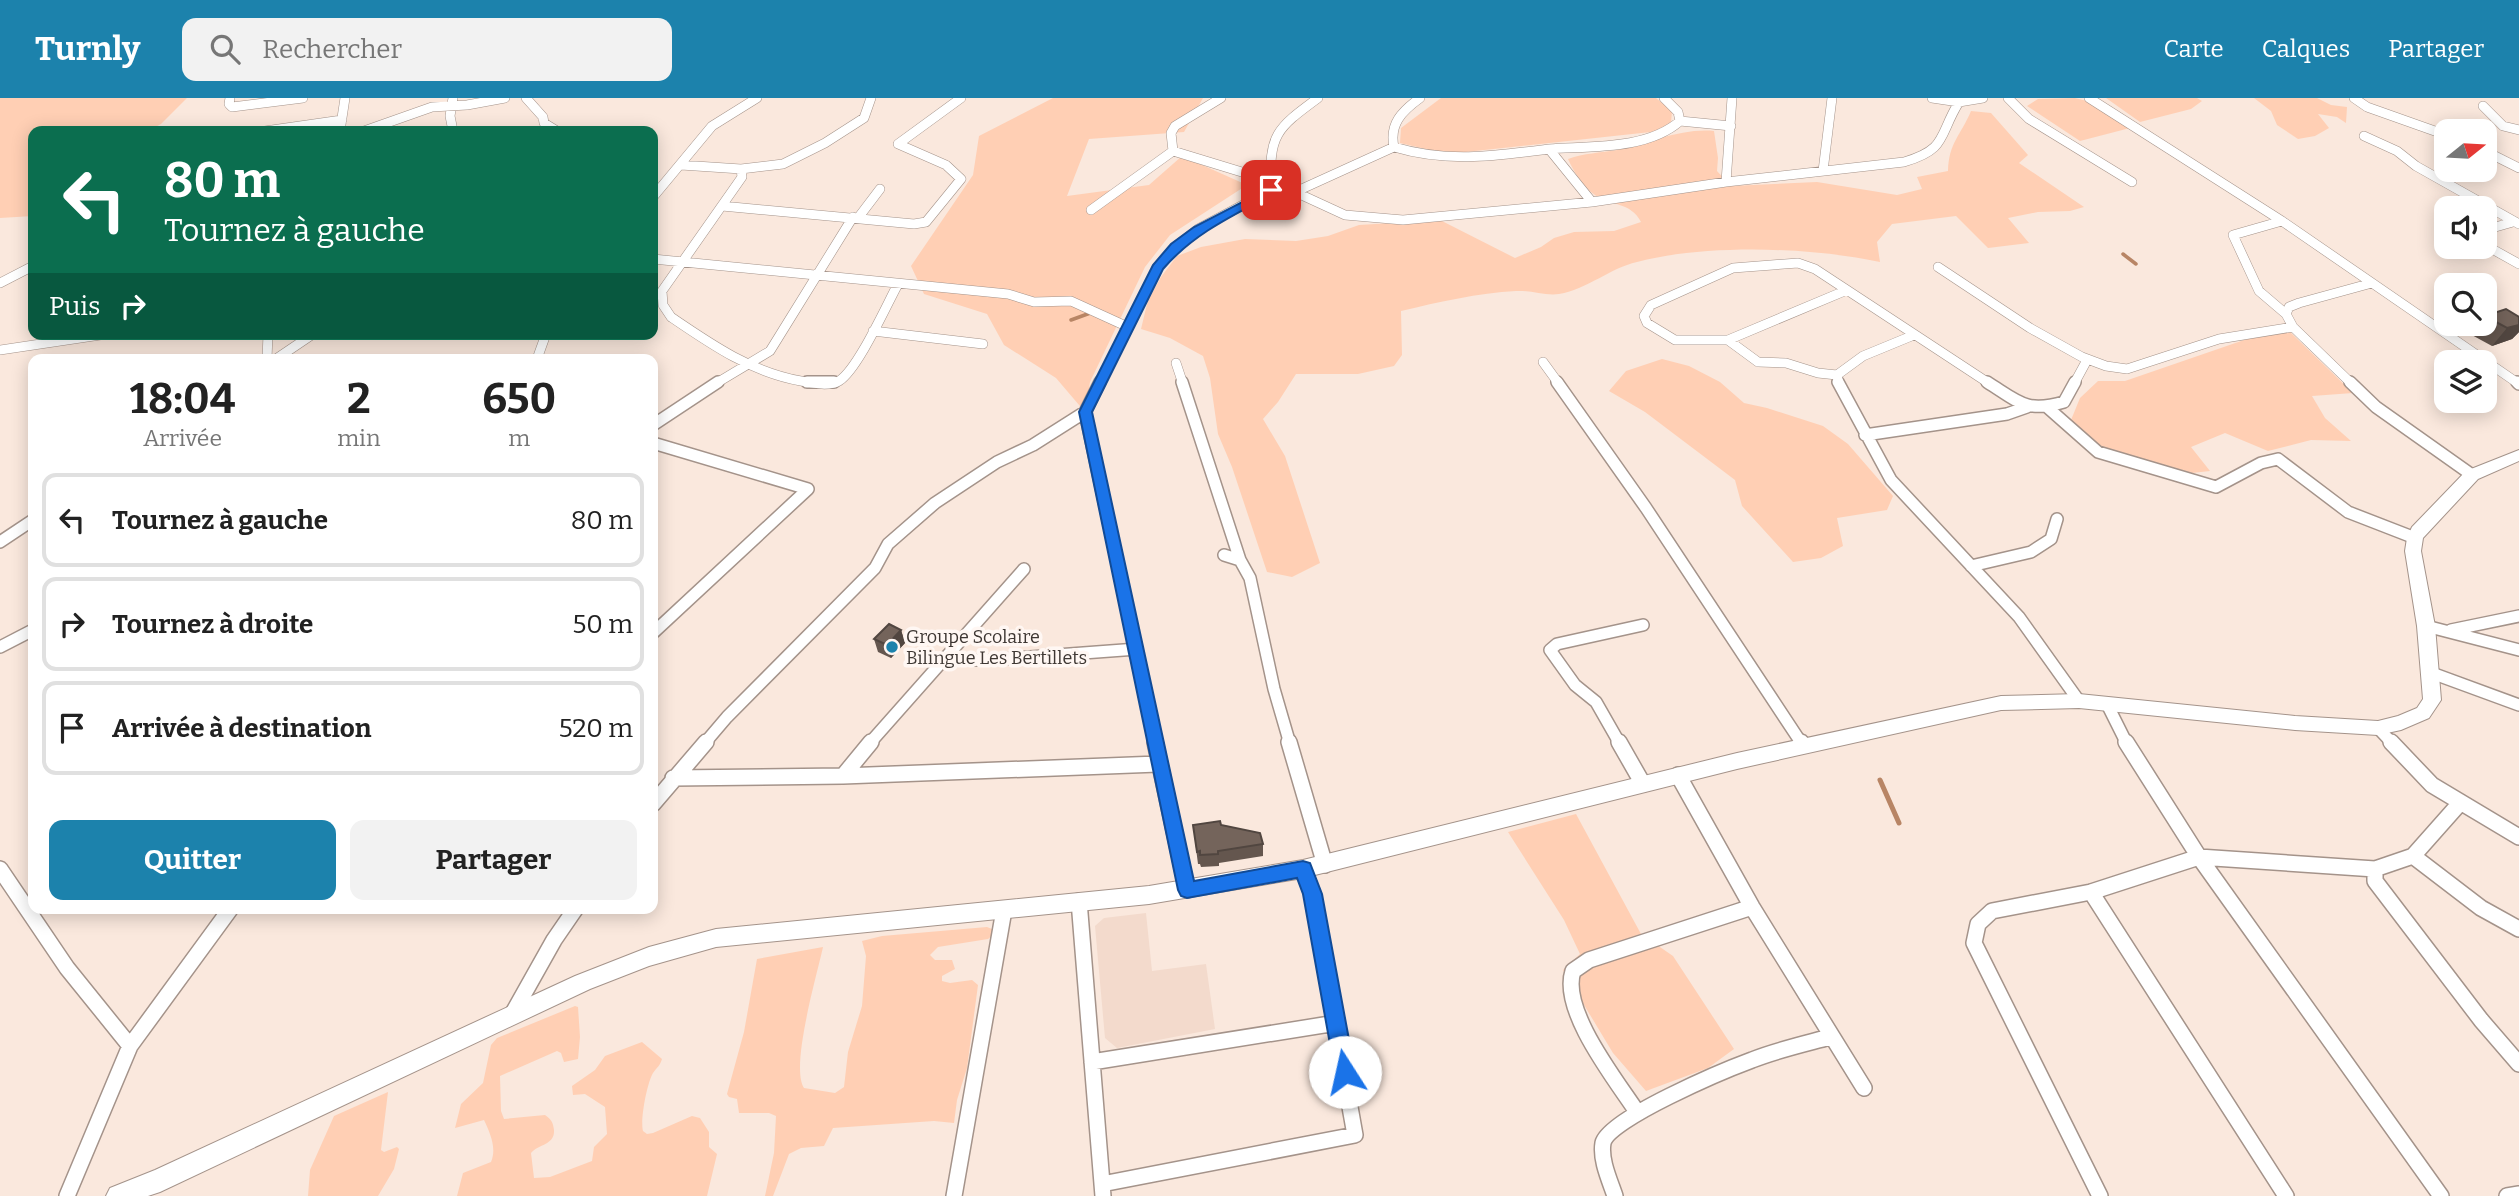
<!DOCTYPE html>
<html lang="fr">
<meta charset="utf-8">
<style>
body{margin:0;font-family:Bitter,serif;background:#f2f2f2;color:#222;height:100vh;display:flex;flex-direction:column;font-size:26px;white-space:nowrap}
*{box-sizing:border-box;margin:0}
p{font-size:23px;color:#767676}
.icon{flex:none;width:38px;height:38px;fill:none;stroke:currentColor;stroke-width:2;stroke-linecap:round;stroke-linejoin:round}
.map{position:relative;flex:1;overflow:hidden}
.details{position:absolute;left:28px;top:256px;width:630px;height:560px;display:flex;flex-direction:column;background:#fff;border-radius:14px;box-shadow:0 4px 18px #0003}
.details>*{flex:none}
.top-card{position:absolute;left:28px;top:28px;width:630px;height:214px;border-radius:14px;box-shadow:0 4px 18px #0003;background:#0b6e4f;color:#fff;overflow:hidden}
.needle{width:46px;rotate:72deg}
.controls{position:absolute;left:2434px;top:21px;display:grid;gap:14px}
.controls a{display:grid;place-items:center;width:63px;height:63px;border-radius:14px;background:#fff;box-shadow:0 4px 18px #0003;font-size:35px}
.pin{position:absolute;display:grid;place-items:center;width:60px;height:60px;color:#fff;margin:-30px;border-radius:14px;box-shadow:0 4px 10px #0006}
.me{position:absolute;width:77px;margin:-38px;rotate:350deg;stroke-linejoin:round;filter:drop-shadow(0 0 5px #0008)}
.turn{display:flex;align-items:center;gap:24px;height:147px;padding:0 21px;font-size:32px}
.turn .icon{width:91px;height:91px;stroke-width:2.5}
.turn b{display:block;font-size:49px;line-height:60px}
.then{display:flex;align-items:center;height:66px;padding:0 21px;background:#0003;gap:14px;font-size:26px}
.eta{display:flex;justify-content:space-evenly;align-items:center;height:119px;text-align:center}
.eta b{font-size:42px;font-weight:700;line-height:49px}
.cta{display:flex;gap:14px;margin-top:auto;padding:14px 21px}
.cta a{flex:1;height:80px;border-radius:14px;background:#1c82ac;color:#fff;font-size:28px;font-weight:700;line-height:80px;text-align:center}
.cta a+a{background:#f2f2f2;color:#222}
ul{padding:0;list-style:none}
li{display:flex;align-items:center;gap:21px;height:94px;margin:0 14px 10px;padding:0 7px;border:4px solid #e0e0e0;border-radius:14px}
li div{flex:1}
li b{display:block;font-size:26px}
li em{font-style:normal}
header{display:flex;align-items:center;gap:42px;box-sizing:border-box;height:98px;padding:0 35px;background:#1c82ac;color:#fff}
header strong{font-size:33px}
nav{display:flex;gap:38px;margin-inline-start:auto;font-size:24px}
.search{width:490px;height:63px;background:#f2f2f2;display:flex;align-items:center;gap:18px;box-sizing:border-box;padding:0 24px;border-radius:14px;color:#767676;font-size:26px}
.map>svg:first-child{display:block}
</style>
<header>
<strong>Turnly</strong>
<div class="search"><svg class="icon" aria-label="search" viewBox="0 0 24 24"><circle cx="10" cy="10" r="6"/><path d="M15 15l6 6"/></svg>Rechercher</div>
<nav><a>Carte</a><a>Calques</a><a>Partager</a></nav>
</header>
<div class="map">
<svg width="2519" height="1098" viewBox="0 0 2519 1098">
<rect width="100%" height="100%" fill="#fae8dd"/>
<path fill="#f3dacc" d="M1146,815L1152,873L1206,866L1215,931L1117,950L1105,940L1095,828L1104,820Z"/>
<path fill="#ffcfb4" d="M0,0H187L161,26L148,33H33V118L0,120Z
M1053,0H1203L1184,34L1089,41L1067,98L1149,87L1182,58L1247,87L1170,137L1145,169L1090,284L1085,314L1056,280L1004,247L987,216L924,196L911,168L973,77L979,38Z
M1441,0H1656L1672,13L1671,25L1660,33L1447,56L1400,45L1401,30Z
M2075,0L2087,3L2130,30L2080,43L2027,8L2038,1Z
M2106,0H2197L2202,3L2191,11L2140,24Z
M2254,0H2317L2331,7L2347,9L2346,25L2337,19L2318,16L2329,30L2315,38L2298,41L2277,27L2271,13Z
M1971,13L1991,15L2028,57L2019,65L2084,109L2070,113L2038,114L2008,120L2029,145L1988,150L1956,118L1892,126L1877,144L1880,164C1810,149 1706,146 1637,164C1610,170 1588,191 1559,196C1545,198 1530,192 1516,193C1478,195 1439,204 1401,213L1402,257L1394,268L1358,276H1296L1278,304L1263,321L1285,358L1320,465L1292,479L1267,474L1232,369L1218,336L1210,280L1203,258L1170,240L1141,231L1148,202L1161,179L1177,158L1201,149L1245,141L1296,143L1328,138L1359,127L1440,122L1515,160L1541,149L1554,140L1574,134L1614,133L1641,124C1631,104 1611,108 1595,97C1582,88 1574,74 1568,61C1584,55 1600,55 1617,52C1649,45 1681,30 1714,33L1718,60L1717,73L1731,88L1817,84L1897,97L1922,91L1917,79L1948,73C1949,44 1960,39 1971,13Z
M2290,234L2353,295L2312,298L2325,320L2351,343L2311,342L2268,353L2225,335L2191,349L2210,373L2192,375L2097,348L2071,322L2080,300L2098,283H2125L2247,241Z
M1662,261L1689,268L1720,284L1744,305L1767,310L1823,328L1848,346L1893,398L1887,412L1837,420L1843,448L1821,460L1793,464L1742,408L1735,382L1645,314L1609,293L1626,273Z
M1576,716L1641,836L1673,858L1734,951L1708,970L1646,993L1613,955L1563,872L1580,856L1564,822L1508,734Z
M987,829L992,831V838L988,841L938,849L930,857L935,862H952L955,871L942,878V883L950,885L972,882L978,887L967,970L957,1002L954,1025L934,1023L833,1030L824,1048L801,1050L789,1056L773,1098H765L774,1055L776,1018L769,1015H739L737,1001L729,999L727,996L744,934L757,861L823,849C817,877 790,969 804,990L835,995L844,989L848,954L862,908L866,858L862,843L882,838Z
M575,908L578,909L580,939L578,961L564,964L561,955L557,953L500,978L501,1013L504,1021L545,1017C551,1021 553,1024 554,1032C555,1047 539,1046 531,1055L534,1080L550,1079L592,1063L594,1049L607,1036L605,1009L585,996L573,997L572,988L595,972L605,958L642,944L662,961C660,968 657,969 653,975C647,985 640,1022 643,1033L647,1036L653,1035L692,1018L700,1020L709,1034V1049L717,1056L707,1098H457L463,1075L491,1064C497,1050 490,1035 484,1022L455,1030L461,1006L483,985L491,947L497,940Z
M388,994L381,1052L384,1054L397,1049L399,1051L394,1071L378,1098H308L310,1072L334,1018Z"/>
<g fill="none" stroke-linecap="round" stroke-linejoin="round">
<path stroke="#b88565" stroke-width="3.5" d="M2123,156L2136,166
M1071,222L1093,214"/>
<path stroke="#b88565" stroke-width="5" d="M1880,682L1899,725"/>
<g stroke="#a4938a" stroke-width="10">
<path id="street-far2" d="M230,0L229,6L232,9L303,0
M453,0L450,18L453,33
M526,0L543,19L544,25L557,33
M1221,0L1175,28L1171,35L1173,53L1271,83
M1932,0L1959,4L1983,0
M2008,0L2029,21L2132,84
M2089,0L2282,123L2519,286
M2354,0L2367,9L2446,37
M2483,8L2503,28L2519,32
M1680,23L1731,28
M265,33L342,22
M340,33L345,0
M364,33L432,9L467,7L505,0
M2364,38L2397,53L2416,68L2519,126
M1394,49C1389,26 1402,13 1420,0
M1549,51C1590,48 1647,52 1680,23L1678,14L1664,0
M2485,53L2519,70
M681,67L741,71L783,66L825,45L864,20L871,0
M741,71L742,79L662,193L663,207L671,219C712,247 751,274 801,283C812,285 828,289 839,283C858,271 886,208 898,186
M1823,73L1832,0
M1726,84L1732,0
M1271,90C1269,36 1276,31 1318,0
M1295,94L1394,49C1447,65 1495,58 1549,51L1592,104
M653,99L712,28L757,0
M722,108L914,126L926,124L961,81L946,67L898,46L961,0
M1091,112L1173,53
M858,120L880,91
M2282,123L2233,137L2259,193L2286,216
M2485,132L2513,124
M2485,147L2519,166
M653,161L1008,196L1034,204L1071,203L1128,229
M1798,165L1815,171L1847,192L1728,242H1675L1647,225L1644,218L1651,207L1733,170Z
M1938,169L2030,230L2082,259L2106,268L2127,271L2219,241L2293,229
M0,185L33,168
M1847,192L1990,286
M873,233L983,246
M1728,242L1758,264L1786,265L1818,275L1837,277
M0,252L107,236
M267,261L268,236
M276,261L313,236
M537,261L546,236
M1543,264L1559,286
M1176,265L1183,286
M715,286L770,253L853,119
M1099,286L1158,169L1175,149L1198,131L1271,92L1295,94L1345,117L1403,122L1592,104L1726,84L1904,64C1948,51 1938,38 1959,4
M1839,286L1837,277L1863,258L1914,237
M2074,286L2087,262
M2352,286L2293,229L2286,216L2289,209L2299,205L2372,185"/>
</g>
<g stroke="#a4938a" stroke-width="14">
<path id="street-far1" d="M807,284H834
M1182,284L1240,462
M1557,284L1646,410L1802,646
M1838,284L1891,382L2019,519L2079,603
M1987,284C2019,304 2026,315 2064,304L2075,284
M2350,284L2376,309L2472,377
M2517,284L2519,286
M2047,309L2098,354L2216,389L2261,365L2278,361L2348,414L2415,440
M1085,314L1156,646
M653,327L718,284
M1865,337L2007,316L2027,309
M653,345L808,391L653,535
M0,444L33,422
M1224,457L1240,462L1250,480L1274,591L1290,646
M1971,468L2031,454L2051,441L2057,421
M2426,528L2519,552
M2451,532L2519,518
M0,549L33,532
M943,562H990L1137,551
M2429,574L2519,607
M2107,606L2127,646
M2378,630L2393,646
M704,646L727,619L875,470L888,446L935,405L997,364L1033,347L1085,314L1100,284
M869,646L1024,471
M1620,646L1596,604L1575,587L1550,552L1557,546L1643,527"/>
</g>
<g stroke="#a4938a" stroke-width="18">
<path id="street" d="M1155,644L1187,792
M1289,644L1325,767
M1619,644L1643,686
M1801,644L1803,647
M2126,644L2199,759L2441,1098
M2391,644L2432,687L2519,739
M1678,677L1752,809L1864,990
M843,678L871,644
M673,680L843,678L1158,666
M2460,705L2413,758L2375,771V783L2481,922L2519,966
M653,706L706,644
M2413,758L2481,810L2519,831
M0,771L67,870L130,948
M2091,794L2286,1098
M1079,803L1103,1098
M513,915L554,842L576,810
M1092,964L1336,925
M1637,1014C1616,982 1560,912 1573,873L1589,862L1752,809
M1102,1086L1355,1037L1312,796L1303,771
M67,1098L130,948L231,810
M954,1098L1004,812
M1615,1098C1610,1083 1600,1062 1603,1045C1608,1021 1725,972 1752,962C1777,952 1804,946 1830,939
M2100,1098L1974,845L1978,826L1992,813L2091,794L2199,759L2375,771
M2507,1098L2519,1096"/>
</g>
<g stroke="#a4938a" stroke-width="2">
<path id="secondary" d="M2519,352V363L2478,381L2423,440L2421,453L2435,528L2441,602L2429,620L2401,632L2378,637L2295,632L2079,610L2001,612L1737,671L1303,780L1149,806L716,849L649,868L590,891L160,1094L148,1098H106L110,1090L155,1072L575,878L649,849L716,831L1149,788L1303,762L1737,655L2001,598L2079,596L2295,618L2378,623L2398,618L2417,610L2423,601L2417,528L2405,453L2407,440L2412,429L2466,373Z"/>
</g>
<use href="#street-far2" stroke="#fff" stroke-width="9"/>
<use href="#street-far1" stroke="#fff" stroke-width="11"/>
<use href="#street" stroke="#fff" stroke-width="15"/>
<use href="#secondary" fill="#fff" fill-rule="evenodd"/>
</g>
<path fill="#64564e" d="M2485,218L2519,219V234L2512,241L2492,248L2470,236L2479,226H2485Z
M901,532L905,545L891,560L878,554L874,541Z
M1193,727H1221L1263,746V758L1219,765V768L1201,769L1200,766H1198Z"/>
<path fill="#514640" d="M2519,227V234L2512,241L2492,248L2507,230Z
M901,532L905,545L891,560L887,547Z"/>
<path fill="#74645b" stroke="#514640" stroke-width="2" d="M2506,211L2519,219V227L2507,230L2485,218Z
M889,526L901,532L887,547L874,541Z
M1220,723L1221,727L1260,735L1263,746L1218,753V756L1200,757V753L1197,754L1193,727Z"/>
<path fill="#1a73e8" stroke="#114b97" stroke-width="2" d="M1271,89L1277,92L1275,95C1234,117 1194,135 1163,171L1092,314L1194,783L1303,763L1310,765L1322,796L1355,974L1352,981L1345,984L1338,981L1335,974L1303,796L1297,780L1187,800L1181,798L1178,792L1079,314L1153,167L1171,146L1194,129Z"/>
<circle fill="#1c82ac" stroke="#fff7f3" stroke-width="2.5" cx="892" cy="549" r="7"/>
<g text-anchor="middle" stroke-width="7" stroke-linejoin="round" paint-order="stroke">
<g font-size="18" fill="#3e3733" stroke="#fff7f3" text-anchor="start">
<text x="906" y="545">Groupe Scolaire<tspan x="906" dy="21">Bilingue Les Bertillets</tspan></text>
</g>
</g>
</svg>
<div class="controls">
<a><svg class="needle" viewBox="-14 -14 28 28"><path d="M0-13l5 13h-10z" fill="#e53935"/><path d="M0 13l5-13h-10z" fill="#767676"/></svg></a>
<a><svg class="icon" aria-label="sound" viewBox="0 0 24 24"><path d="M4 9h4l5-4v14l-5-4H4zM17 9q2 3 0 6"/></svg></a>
<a><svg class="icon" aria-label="search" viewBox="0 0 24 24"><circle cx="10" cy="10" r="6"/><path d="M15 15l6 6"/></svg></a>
<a><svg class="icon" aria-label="layers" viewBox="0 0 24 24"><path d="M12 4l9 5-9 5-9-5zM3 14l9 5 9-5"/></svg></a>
</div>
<div class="pin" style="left:1271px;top:92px;background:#d93025"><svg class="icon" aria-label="arrive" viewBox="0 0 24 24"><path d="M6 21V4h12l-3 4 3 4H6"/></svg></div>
<svg class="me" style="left:1345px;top:974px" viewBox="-20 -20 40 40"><circle r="19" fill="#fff"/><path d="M0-13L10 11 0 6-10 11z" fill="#1a73e8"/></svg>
<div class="top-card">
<div class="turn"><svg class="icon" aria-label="left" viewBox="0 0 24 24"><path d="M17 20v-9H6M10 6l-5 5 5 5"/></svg><div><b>80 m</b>Tournez à gauche</div></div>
<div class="then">Puis<svg class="icon" aria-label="right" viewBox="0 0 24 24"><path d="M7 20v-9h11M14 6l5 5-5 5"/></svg></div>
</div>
<section class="details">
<div class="eta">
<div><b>18:04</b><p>Arrivée</p></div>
<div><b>2</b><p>min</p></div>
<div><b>650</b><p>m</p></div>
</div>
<ul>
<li><svg class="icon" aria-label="left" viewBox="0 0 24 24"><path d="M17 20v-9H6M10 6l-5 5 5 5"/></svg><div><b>Tournez à gauche</b></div><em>80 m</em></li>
<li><svg class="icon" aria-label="right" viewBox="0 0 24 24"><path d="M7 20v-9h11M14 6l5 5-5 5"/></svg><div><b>Tournez à droite</b></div><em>50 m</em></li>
<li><svg class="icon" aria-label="arrive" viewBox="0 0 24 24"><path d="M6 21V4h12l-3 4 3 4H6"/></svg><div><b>Arrivée à destination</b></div><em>520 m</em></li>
</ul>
<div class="cta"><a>Quitter</a><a>Partager</a></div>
</section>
</div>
